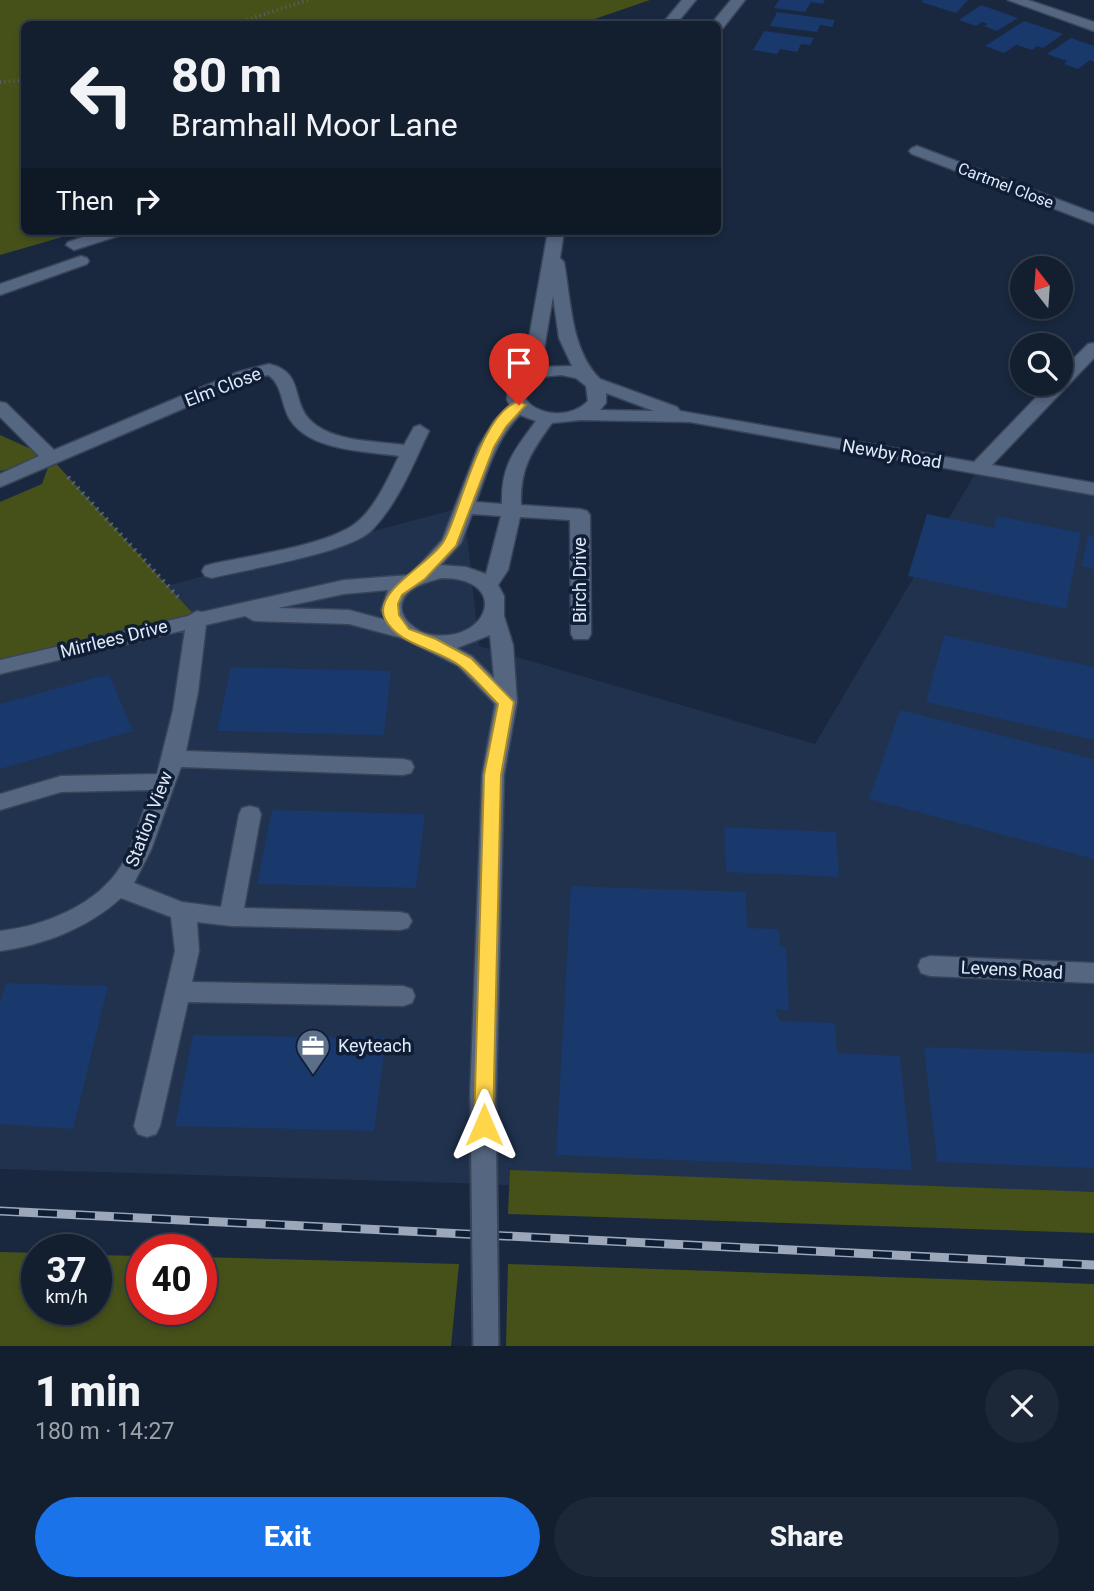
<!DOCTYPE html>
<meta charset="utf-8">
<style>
body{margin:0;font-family:Roboto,sans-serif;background:#1c2737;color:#f1f3f6;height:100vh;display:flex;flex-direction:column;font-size:26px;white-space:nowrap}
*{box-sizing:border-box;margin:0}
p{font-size:23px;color:#9da2aa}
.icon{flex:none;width:38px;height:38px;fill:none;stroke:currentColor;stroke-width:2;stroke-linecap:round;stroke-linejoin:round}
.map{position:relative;height:1346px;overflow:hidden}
.panel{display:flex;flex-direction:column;background:#131e2f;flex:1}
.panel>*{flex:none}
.guide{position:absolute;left:21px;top:21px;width:700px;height:214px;border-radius:10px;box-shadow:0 4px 10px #0003,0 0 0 2px #323c4b;background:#131e2f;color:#f1f3f6;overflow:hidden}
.needle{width:46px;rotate:343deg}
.tools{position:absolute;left:1010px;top:256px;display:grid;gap:14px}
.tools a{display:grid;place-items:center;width:63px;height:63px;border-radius:50%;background:#131e2f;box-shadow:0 4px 10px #0003,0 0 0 2px #323c4b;font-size:35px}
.speed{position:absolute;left:21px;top:1234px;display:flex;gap:14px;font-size:35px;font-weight:700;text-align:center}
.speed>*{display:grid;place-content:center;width:91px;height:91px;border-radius:50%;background:#131e2f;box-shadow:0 4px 10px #0003,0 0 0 2px #323c4b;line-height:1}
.speed small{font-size:18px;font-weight:400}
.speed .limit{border:10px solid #d22;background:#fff;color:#111}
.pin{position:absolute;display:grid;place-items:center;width:60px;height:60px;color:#fff;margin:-72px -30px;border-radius:50% 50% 50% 0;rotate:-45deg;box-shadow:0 0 7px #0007}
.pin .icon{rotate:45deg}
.me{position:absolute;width:77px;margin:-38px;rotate:0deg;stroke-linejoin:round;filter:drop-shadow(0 0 5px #0008)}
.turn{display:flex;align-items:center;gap:24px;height:147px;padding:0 35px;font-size:32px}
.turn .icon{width:91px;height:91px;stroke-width:2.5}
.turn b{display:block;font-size:49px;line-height:60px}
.then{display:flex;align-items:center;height:66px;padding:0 35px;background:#0003;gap:14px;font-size:26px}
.round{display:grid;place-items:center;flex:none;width:74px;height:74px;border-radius:37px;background:#1c2737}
.head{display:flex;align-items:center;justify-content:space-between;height:119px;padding:0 35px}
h1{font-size:42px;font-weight:800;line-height:52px}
.action{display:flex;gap:14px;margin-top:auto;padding:14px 35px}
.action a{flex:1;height:80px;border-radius:42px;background:#1a73e8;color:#fff;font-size:28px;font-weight:800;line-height:80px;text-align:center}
.action a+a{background:#1c2737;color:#f1f3f6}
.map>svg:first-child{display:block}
</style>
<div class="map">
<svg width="1094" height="1346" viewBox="0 0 1094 1346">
<rect width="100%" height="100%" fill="#19283f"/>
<path fill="#20324e" d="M978,469L1094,489V1210L457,1183L0,1169V630L464,507L479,646L815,744Z"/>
<path fill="#46511a" d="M0,0H650L580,24H24V231H83L0,255Z
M0,435L51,458L197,618L0,667V502L42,484L51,459L0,471Z
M510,1170L1094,1192V1233L508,1214Z
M0,1252L37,1253V1309H96V1255L142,1256V1309H201V1257L459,1264L451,1346H0Z
M508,1264L1094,1284V1346H506Z"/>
<path fill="#19386b" d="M779,0H825L823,4L811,2L805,12L774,8Z
M923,0H968L956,13L921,2Z
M981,5L1001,12L1018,18L997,31L984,26L988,24L982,22L976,26L959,20Z
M777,12L835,20L832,27L820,25L817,32L770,26Z
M1024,21L1063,34L1043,48L1037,46L1032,50L1017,45L1022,41L1004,53L985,46Z
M764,31L814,38L810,45L801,44L797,52L780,49L777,54L753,50Z
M1071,38L1094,46V62L1090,60L1078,69L1064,64L1067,61L1047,54Z
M927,514L994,528L997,516L1081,533L1066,609L908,576Z
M1088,535L1094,536V569L1082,566Z
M944,635L1094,667V740L926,702Z
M231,667L391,671L384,735L217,731Z
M109,674L133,731L0,769V704Z
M900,710L1094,759V859L869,799Z
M272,810L425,814L416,888L257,884Z
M724,827L836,832L839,877L726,872Z
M571,886L746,892L747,928L779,929L780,946L786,947L789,1011L775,1009L780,1021L835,1023L837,1053L900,1056L912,1170L556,1155Z
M6,983L108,986L73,1129L0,1124V1003Z
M193,1035L386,1038L374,1131L175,1126Z
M924,1047L1094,1053V1168L937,1162Z"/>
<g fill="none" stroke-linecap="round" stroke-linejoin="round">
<g stroke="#394458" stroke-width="3">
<path id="minor" d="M682,0H696L676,24H662Z
M731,0H745L723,28L718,29V24H711Z
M1008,0H1028L1094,22V31Z
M917,146L1094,213V224L912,154L909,151L912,148Z
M102,231H126L124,234L74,250L66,245L68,242Z
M548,231H564L560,258L564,262C571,301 571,351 600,379L677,407L680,411L974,462L1050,383H1060V372L1088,344L1094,343V358L992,465L1094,483V495L690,422L581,420L552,423C531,452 520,468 521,505L580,509L587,511L590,515L591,634L588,639H574L571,634L570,520L520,517L508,570L498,585L504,596V616L513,645L517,702L504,775L496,1098L492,1106L483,1109L474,1106L470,1098L482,775L495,704L458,666L402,638L349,624L254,621L245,616L206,625L198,692L186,751L403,759L411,761L414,767L411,773L403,775L181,767L151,850L134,883L182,902L221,907L239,814L242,808L250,806L258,808L261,814L244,908L400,912L408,914L412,921L408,928L400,930L231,926L197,922L199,951L192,982L403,986L412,989L415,996L412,1003L403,1006L188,1002L160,1126L156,1134L147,1137L138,1134L134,1126L175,951L171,917L121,898C88,928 44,945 0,951V931C44,926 97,905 121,866C135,844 141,815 151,790L61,792L0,810V794L61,776L157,774L173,710L185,630L0,674V660L188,616L197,611L202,612L344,580L410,575L442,540L478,447L494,421L510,405L507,400L508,387L523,372ZM553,296L559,338L572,366L541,367ZM561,375L576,378L586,386L588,401C572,418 539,417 525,399L526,387C536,377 547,376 561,375ZM606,393L654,411L600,410L606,403ZM520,415L536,421C514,451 501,465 502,504L476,502C488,470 496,439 520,415ZM472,514L501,516L486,574L466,567L441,565L461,543ZM442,578C510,578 490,642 433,635C417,633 394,616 404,598C411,586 430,581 442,578ZM388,590L381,610L386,620L349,610L278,608L344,594ZM490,635L494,678L472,656L457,648Z
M81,256L87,258L89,261L87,264L0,295V284Z
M269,364C304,372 291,399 309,419C330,442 375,441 404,445L414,427L420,425L429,431C413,464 399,502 372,530C350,553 247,569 212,578L205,576L202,571L205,566L212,564C248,556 329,545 356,523C376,507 388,478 399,456C365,451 308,451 289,418C281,403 282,384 268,375L250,380L0,487V474L39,456L0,417V402L6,403L54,450L238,372Z
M930,956L1094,963V983L930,976L921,973L918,966L921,959Z"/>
</g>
<path stroke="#566479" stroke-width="3.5" stroke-dasharray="1 3.5" stroke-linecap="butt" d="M234,24L308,0
M0,82L24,80"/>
<path stroke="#566479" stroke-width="4.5" stroke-dasharray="2 5" stroke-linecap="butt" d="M68,477L178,597"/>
<use href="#minor" fill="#556681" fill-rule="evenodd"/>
<g stroke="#9ca8ba" stroke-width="9">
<path id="rail" d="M0,1211L1094,1265"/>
</g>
<use href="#rail" stroke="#101e35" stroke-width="6" stroke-dasharray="19" stroke-linecap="butt"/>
<g stroke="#394458" stroke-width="29" stroke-linecap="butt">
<path id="minor-bridge" d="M483,1098L486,1346"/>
</g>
<use href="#minor-bridge" stroke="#556681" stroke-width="25"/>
</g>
<path fill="#ffd54a" stroke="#a68a30" stroke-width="2" d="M519,401L526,405L506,427L494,447L456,546L425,579L402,595L398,604L399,615L409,629L436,639L471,658L514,702L501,775L493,1125L491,1131L484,1134L477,1131L474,1125L484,775L498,704C485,691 474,677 460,666C437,648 399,646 385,619C371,591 433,563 445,539C462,506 481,412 519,401Z"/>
<defs>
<g id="office-pin" transform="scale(1.75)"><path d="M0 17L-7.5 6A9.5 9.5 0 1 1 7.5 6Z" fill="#5c6f8a" stroke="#101e35"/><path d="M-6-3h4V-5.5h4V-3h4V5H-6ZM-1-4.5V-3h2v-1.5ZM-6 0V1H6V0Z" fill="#fff"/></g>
</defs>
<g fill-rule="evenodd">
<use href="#office-pin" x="313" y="1046"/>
</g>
<g text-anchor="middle" stroke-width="7" stroke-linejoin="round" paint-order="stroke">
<g font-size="16" fill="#dfe9f9" stroke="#101e35">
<text transform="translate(1006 185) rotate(21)" y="6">Cartmel Close</text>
</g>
<g font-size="18" fill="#dfe9f9" stroke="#101e35">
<text transform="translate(223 387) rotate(-21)" y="6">Elm Close</text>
<text transform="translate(892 454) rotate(10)" y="6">Newby Road</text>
<text transform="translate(580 580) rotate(-90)" y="6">Birch Drive</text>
<text transform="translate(114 639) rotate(-14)" y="6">Mirrlees Drive</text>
<text transform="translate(149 819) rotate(-69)" y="6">Station View</text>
<text transform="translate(1012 970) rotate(3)" y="6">Levens Road</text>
</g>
<g font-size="18" fill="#dfe9f9" stroke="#101e35" text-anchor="start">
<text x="338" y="1052">Keyteach</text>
</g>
</g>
</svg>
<div class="tools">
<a><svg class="needle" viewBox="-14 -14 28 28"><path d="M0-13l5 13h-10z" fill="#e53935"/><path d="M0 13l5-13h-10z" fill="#9da2aa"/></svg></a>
<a><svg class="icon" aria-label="search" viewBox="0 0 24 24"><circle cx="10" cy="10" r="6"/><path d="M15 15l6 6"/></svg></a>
</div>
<div class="speed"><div>37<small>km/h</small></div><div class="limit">40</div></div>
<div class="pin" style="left:519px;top:405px;background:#d93025"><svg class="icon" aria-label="arrive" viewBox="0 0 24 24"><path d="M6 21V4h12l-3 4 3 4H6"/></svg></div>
<svg class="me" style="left:484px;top:1125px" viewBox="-20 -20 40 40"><path d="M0-17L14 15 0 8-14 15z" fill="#ffd54a" stroke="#fff" stroke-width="4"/></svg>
<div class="guide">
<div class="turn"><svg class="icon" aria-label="left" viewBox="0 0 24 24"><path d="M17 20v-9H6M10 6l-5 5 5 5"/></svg><div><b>80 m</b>Bramhall Moor Lane</div></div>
<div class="then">Then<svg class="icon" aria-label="right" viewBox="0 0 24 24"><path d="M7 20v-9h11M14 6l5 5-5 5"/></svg></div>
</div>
</div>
<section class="panel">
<div class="head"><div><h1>1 min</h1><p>180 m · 14:27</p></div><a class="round"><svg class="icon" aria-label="close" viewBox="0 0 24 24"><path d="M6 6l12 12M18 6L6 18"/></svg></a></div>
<div class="action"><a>Exit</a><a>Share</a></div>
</section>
